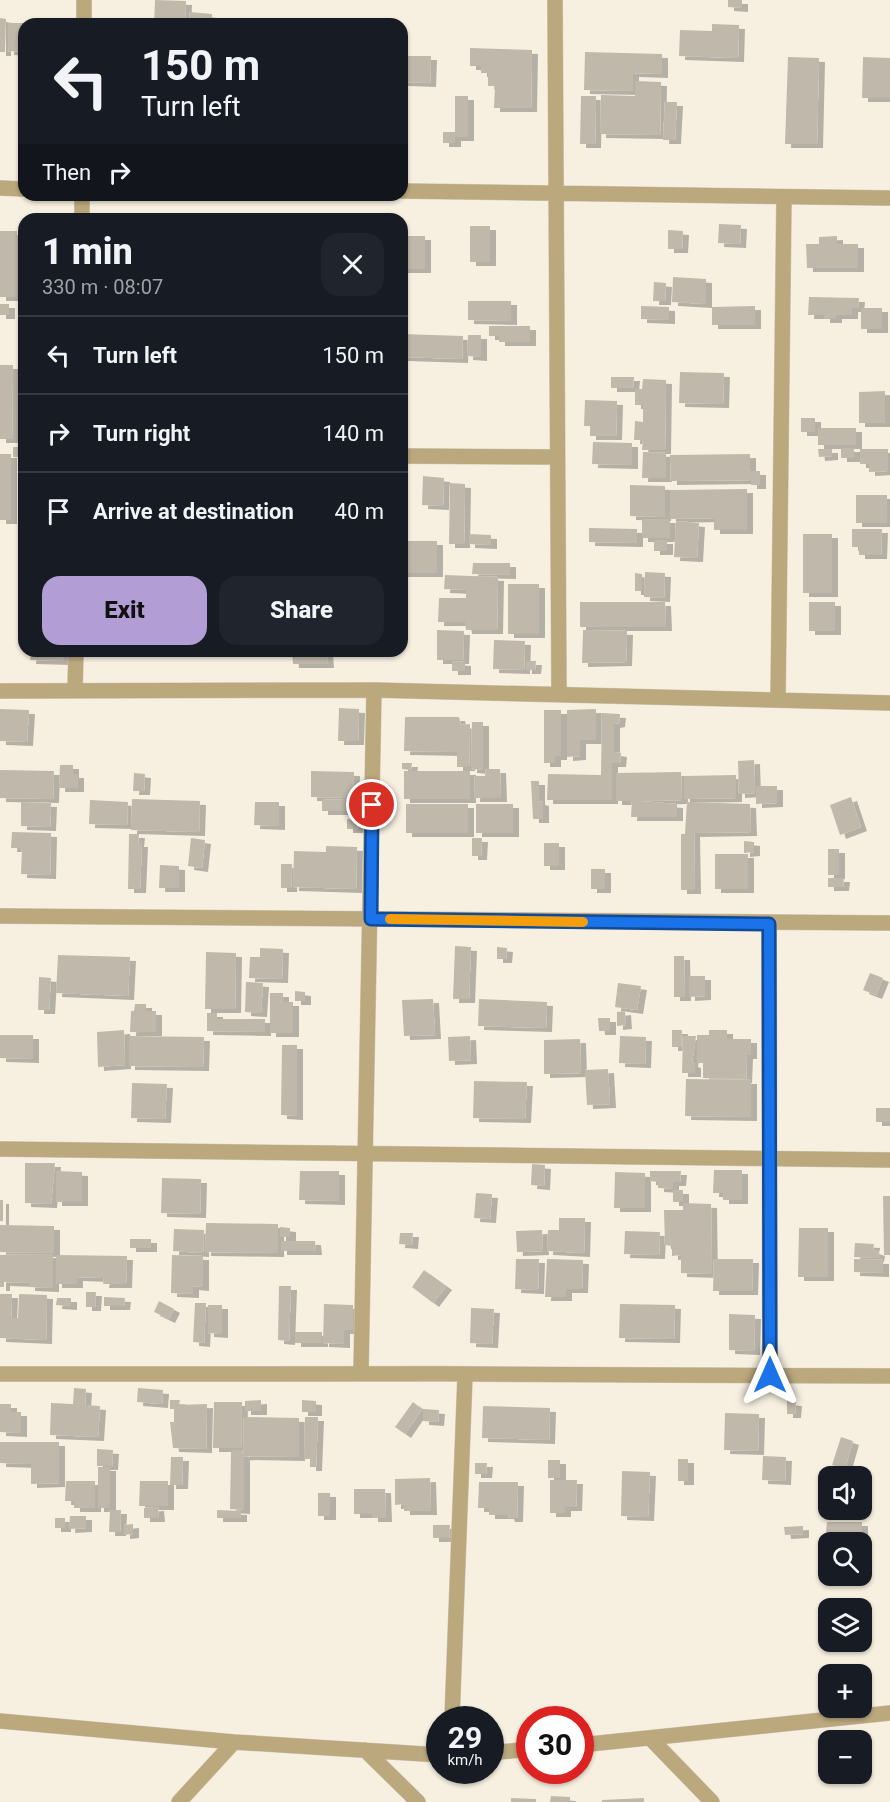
<!DOCTYPE html>
<meta charset="utf-8">
<style>
body{margin:0;font-family:Roboto,sans-serif;background:#20242c;color:#f1f3f6;height:100vh;display:flex;flex-direction:column;font-size:22px;white-space:nowrap}
*{box-sizing:border-box;margin:0}
p{font-size:20px;color:#9ea1a6}
.icon{flex:none;width:33px;height:33px;fill:none;stroke:currentColor;stroke-width:2;stroke-linecap:round;stroke-linejoin:round}
.map{position:relative;flex:1;overflow:hidden}
.details{position:absolute;left:18px;top:213px;width:390px;height:444px;display:flex;flex-direction:column;background:#171b24;border-radius:18px;box-shadow:0 2px 4px #0004}
.details>*{flex:none}
.guide{position:absolute;left:18px;top:18px;width:390px;height:183px;border-radius:18px;box-shadow:0 2px 4px #0004;background:#171b24;color:#f1f3f6;overflow:hidden}
.buttons{position:absolute;left:818px;top:1466px;display:grid;gap:12px}
.buttons a{display:grid;place-items:center;width:54px;height:54px;border-radius:12px;background:#171b24;box-shadow:0 2px 4px #0004;font-size:30px}
.speed{position:absolute;left:426px;top:1706px;display:flex;gap:12px;font-size:30px;font-weight:700;text-align:center}
.speed>*{display:grid;place-content:center;width:78px;height:78px;border-radius:50%;background:#171b24;box-shadow:0 2px 4px #0004;line-height:1}
.speed small{font-size:15px;font-weight:400}
.speed .limit{border:9px solid #d22;background:#fff;color:#111}
.pin{position:absolute;display:grid;place-items:center;width:51px;height:51px;color:#fff;margin:-26px;border:3px solid #fff;border-radius:50%;box-shadow:0 2px 6px #0007}
.me{position:absolute;width:66px;margin:-33px;rotate:0deg;stroke-linejoin:round;filter:drop-shadow(0 0 4px #0008)}
.turn{display:flex;align-items:center;gap:21px;height:126px;padding:0 24px;font-size:27px}
.turn .icon{width:78px;height:78px;stroke-width:2.5}
.turn b{display:block;font-size:42px;line-height:51px}
.then{display:flex;align-items:center;height:57px;padding:0 24px;background:#0003;gap:12px;font-size:22px}
.round{display:grid;place-items:center;flex:none;width:63px;height:63px;border-radius:18px;background:#20242c}
.headline{display:flex;align-items:center;justify-content:space-between;height:102px;padding:0 24px}
h1{font-size:36px;font-weight:800;line-height:45px}
.primary-button{display:flex;gap:12px;margin-top:auto;padding:12px 24px}
.primary-button a{flex:1;height:69px;border-radius:18px;background:#b29ed5;color:#111;font-size:24px;font-weight:800;line-height:69px;text-align:center}
.primary-button a+a{background:#20242c;color:#f1f3f6}
ul{padding:0;list-style:none}
li{display:flex;align-items:center;gap:18px;height:78px;padding:0 24px;border-top:2px solid #363941}
li div{flex:1}
li b{display:block;font-size:22px}
li em{font-style:normal}
.map>svg:first-child{display:block}
</style>
<div class="map">
<svg width="890" height="1802" viewBox="0 0 890 1802">
<defs>
<filter id="shadow"><feDropShadow dx="6" dy="4" stdDeviation="0" flood-color="#0004"/></filter>
</defs>
<rect width="100%" height="100%" fill="#f7f0e1"/>
<path fill="#c0b9ab" filter="url(#shadow)" d="M155,0L186,1L185,24H154Z
M728,0H742V8L728,7Z
M190,12L212,14V24H189Z
M0,18L6,19L5,52H0Z
M8,23H24V52L8,51Z
M712,24L739,25L738,58L679,56L680,30L712,31Z
M470,48L532,50L531,108H494L495,86H488V73H481V66H470Z
M585,52L662,54V74L633,73V91L584,90Z
M402,56H431L430,83L402,82Z
M788,57L819,58L817,144H785Z
M863,57L890,58V98H862Z
M635,81L661,82L660,135L600,134L601,95L635,96Z
M455,96H468V137H455V143H443V132H455Z
M581,96H596L595,144H580Z
M665,102H677L675,140H663Z
M719,224L741,225L740,244L718,243Z
M470,226H490V262H470Z
M668,230L683,231L682,249H668Z
M0,231H17V297H0Z
M402,236H425V269H402Z
M837,236V244H858V268H807L806,244H819V237Z
M673,277L706,279V304L672,302Z
M654,282L666,283L665,301H653Z
M809,297L859,298L858,308H852V315H836V319H824V315H808Z
M468,301H511V321L468,320Z
M0,304H9V315H0Z
M641,306L669,307V320L641,319Z
M755,306V325H712V307Z
M861,308H882V329H861Z
M489,326H530V342H499V336H489Z
M402,334L463,336L462,359L402,357Z
M468,335H481V357L467,356Z
M0,365H13L12,439H0Z
M680,372L724,373L723,404L679,403Z
M611,377H634L633,388H611Z
M643,379L666,380L665,450H642L643,440H634L635,421L643,422V405H635V389H642Z
M885,391V423H859V392Z
M585,400L617,401L616,436H590V426H584Z
M801,418H815V432H801Z
M818,428H856V445H818Z
M593,442L632,443V465L592,464Z
M13,447H24V457H13Z
M841,448H854V458H841Z
M818,449H832V456L819,457Z
M860,449H888V471L869,472V464H860Z
M643,452L666,453V478H642Z
M0,454H11V520H0Z
M750,454V471H760V485H751V480L671,481L670,455Z
M423,476L444,478L443,506L422,505Z
M450,483L465,484L464,544H449Z
M630,485L665,486V517L630,516Z
M747,489V530H714V518L670,519V490Z
M856,495H887V523H856Z
M642,519H670V538H642Z
M676,521L699,523L697,558L674,557Z
M589,528L637,529V543L589,542Z
M852,529H882L881,555H859V547H852Z
M469,534L491,535V545L469,544Z
M803,534H832V593H803Z
M654,540H667V551H654Z
M402,541H437V573H402Z
M473,563H510V575L472,574Z
M645,572L665,573L664,598L644,597Z
M635,573L642,574V591H635Z
M445,575L498,577L497,630H466L465,622H438L439,598H466V590L444,589Z
M508,584H539V634H508Z
M580,602H665L666,627H580Z
M809,602H835V631H809Z
M437,630L464,631L463,660H437Z
M583,630L627,631L626,662L582,663Z
M494,640L525,641L524,670L493,669Z
M31,651H64V661L30,660Z
M292,651H327L328,664H293Z
M452,661L465,662V671H452Z
M526,661H536L535,670H526Z
M339,708L359,709L358,741H338Z
M0,709L29,710L27,742L0,741Z
M596,709V740H580V756L567,757V710Z
M544,710H561V756H555V763H544Z
M602,713L620,714L619,723L614,724V752L621,753L620,763H612V800H547L548,774L601,775Z
M405,717H459L461,725L470,724L469,767H457V752L404,751Z
M472,722H483V770L471,769Z
M754,760L755,793L739,794L738,761Z
M402,763H412L411,770L402,769Z
M60,765H73V774H78V788H59Z
M486,769H500L501,798H474L475,776H485Z
M0,770L54,771L53,799L0,798Z
M311,771L354,772L353,798L311,797Z
M404,771H470V799H404Z
M681,772L682,800L639,801L677,804V817H631L632,801H616V773Z
M134,773L145,774L144,791H133Z
M736,775V798L684,799V776Z
M531,781H539V801L543,802V819H533Z
M756,786H777V803L756,804Z
M851,797L861,827L840,835L830,805Z
M132,799L200,801L199,832L131,830Z
M358,799V811H322V800Z
M90,800L128,802L127,825L89,824Z
M21,802L51,803L50,827L21,826Z
M255,802H279V826L254,825Z
M687,802L750,804L751,832L694,833L695,890H681V834H685Z
M406,804H468V833H406Z
M476,804H513V833H476Z
M347,819L358,820L357,829H347Z
M12,832L51,833L50,875L21,874L22,848H11Z
M129,834H139L138,843H142L140,889H128Z
M191,838L205,840L202,868L188,866Z
M472,838H482L481,856H472Z
M744,841L754,842V852L744,853Z
M544,843H559V866H544Z
M326,846L357,847L356,889L293,887L294,851L326,852Z
M828,849H839V875H828Z
M715,854H748V889H715Z
M281,864H292L291,888H281Z
M160,865L179,866V888H159Z
M591,869H605V889H591Z
M828,878H844L843,887H828Z
M455,946L471,947L469,999H453Z
M497,947L507,948L506,959H497Z
M260,948L283,949L282,979L249,978L250,957H260Z
M206,952L236,953L235,1009H205Z
M58,955L130,957L128,996L56,993Z
M674,956H684L685,997H674Z
M870,973L883,978L876,995L863,990Z
M689,976H705V996L689,997Z
M39,977L51,978L49,1010H38Z
M246,982L263,983L261,1013L245,1012Z
M618,983L641,986L637,1010L615,1007Z
M295,991L305,992V1001H295Z
M270,993H283V1002H293V1033H270Z
M433,999L435,1035L404,1036L402,1000Z
M479,999L547,1002L546,1028L478,1026Z
M135,1004H146V1011H156V1032H130L131,1011H134Z
M625,1011L626,1025L617,1026V1012Z
M207,1013H217V1019H265V1032L207,1031Z
M598,1018H610V1031H599Z
M124,1030L125,1065L98,1067L97,1032Z
M672,1030H682L681,1047H672Z
M709,1030H727V1039H751V1055H747L746,1079L703,1078V1063H697V1035H709Z
M0,1035H33V1059L0,1058Z
M129,1036L204,1037L203,1067L129,1066Z
M470,1036L471,1060L449,1061L448,1037Z
M620,1036L646,1037L645,1064L619,1063Z
M683,1036H696L692,1063L695,1064V1073H682Z
M580,1039L581,1073L544,1074V1040Z
M282,1045H297V1116L281,1115Z
M608,1069L610,1104L587,1105L585,1070Z
M686,1079L751,1080V1117L685,1116Z
M474,1081L527,1082L525,1119L473,1118Z
M132,1083L167,1084L165,1119L131,1118Z
M876,1108H890V1122H876Z
M25,1163H55L51,1204L25,1203Z
M532,1164L545,1165L544,1186L531,1185Z
M714,1170H742V1200H723V1193H713Z
M56,1171L82,1172V1202H56Z
M300,1171H339V1201L299,1200Z
M650,1171H681L680,1182H673V1189L658,1188V1182L650,1181Z
M615,1172L645,1173V1208H614Z
M162,1178L201,1179L200,1214L161,1213Z
M673,1190H683V1202H673Z
M476,1193L492,1194L490,1219L474,1218Z
M883,1196H890V1255H884Z
M0,1200H3V1221H0Z
M683,1203L711,1204L712,1274L681,1273V1255L672,1256V1246L665,1245L664,1210H683Z
M559,1218H585L584,1253L547,1251L548,1230H559Z
M206,1223L278,1224V1253L205,1252Z
M0,1225L54,1226V1253L0,1252Z
M280,1227L290,1228V1237H280Z
M799,1228H828V1277H798Z
M174,1229L204,1230L203,1253L173,1251Z
M542,1230L543,1251L517,1252L516,1231Z
M625,1231L660,1232L659,1255L624,1254Z
M400,1233H413L412,1245L399,1244Z
M130,1239H151V1248H130Z
M281,1241H315L316,1251H281Z
M855,1243L874,1244L873,1250L879,1252L878,1258L854,1257Z
M53,1254V1288L29,1287V1283L4,1282V1287H0V1255Z
M56,1255L127,1256L126,1284H103L104,1278L77,1277V1284H56Z
M172,1255L203,1256V1287L193,1286V1294L171,1293Z
M516,1259H539L538,1290L515,1289Z
M547,1259L583,1260L582,1289H566V1297H545Z
M714,1259H753L752,1291H713Z
M854,1259L883,1260V1273L854,1272Z
M424,1270L446,1286L433,1303L412,1287Z
M279,1286H291L289,1341L278,1340Z
M86,1292H96L95,1307H86Z
M0,1294H12L11,1318H18L19,1294L47,1295L46,1340L0,1338Z
M104,1297L125,1298L124,1306H104Z
M57,1298H71V1306L56,1305Z
M159,1301L174,1309L169,1319L154,1312Z
M195,1303H206L204,1343L193,1342Z
M324,1304L353,1305V1330H344V1344L323,1343Z
M620,1304L675,1305L674,1339L619,1338Z
M208,1305H222V1334L208,1333Z
M471,1308L494,1309L492,1344L470,1343Z
M729,1314L755,1315L754,1351L729,1350Z
M295,1332H322V1343H295Z
M74,1388L86,1389L85,1405L100,1406L98,1437L50,1435L51,1403L73,1404Z
M138,1388L163,1390L162,1404L137,1402Z
M170,1400H180L179,1405L207,1404L206,1449L173,1448L170,1422H174V1409H170Z
M261,1400V1411H245V1401Z
M302,1400L316,1401V1412H302Z
M787,1401L796,1402L795,1414H787Z
M214,1402H242L241,1448H213Z
M413,1402L422,1409L405,1434L395,1427Z
M0,1404H11V1412H21V1433L0,1432Z
M483,1406L550,1408L549,1440L482,1438Z
M423,1409L439,1410L438,1422L423,1421Z
M725,1413L759,1414L758,1451L724,1450Z
M244,1417L299,1418V1457L243,1456Z
M305,1417H318L316,1467H310V1459H304Z
M841,1437L853,1441L845,1469L832,1465Z
M0,1442H59V1483L31,1484V1464L0,1463Z
M97,1449L113,1450L112,1466H97Z
M231,1450H242L244,1458V1510L230,1509Z
M763,1456L786,1457L785,1481L762,1480Z
M171,1457H183L182,1485H170Z
M678,1459H688V1481H678Z
M548,1460H560V1478H548Z
M475,1463H487L486,1474H475Z
M98,1467H110V1508H98Z
M622,1471L650,1472L648,1517L621,1516Z
M430,1478L431,1511H404V1504L395,1505V1479Z
M550,1480H577L576,1507H565V1513H550Z
M66,1481H95V1508H74V1501H65Z
M140,1481H168V1506H139Z
M479,1482H518L517,1518H509L508,1515H489V1508H478Z
M354,1489H385L386,1518H372V1514H354Z
M318,1493H330V1516H318Z
M158,1507L159,1518H144V1508Z
M110,1510H121L120,1532H109Z
M217,1510L241,1511V1518H217Z
M70,1516H86V1528L69,1529Z
M55,1518H65V1528H55Z
M827,1522H862V1533L826,1532Z
M133,1524V1534L124,1535V1525Z
M433,1525H450L449,1538H433Z
M803,1526V1534L785,1535L784,1527Z
M551,1796L570,1797V1802H550Z
M511,1798L536,1799V1802H511Z
M644,1798V1802H602V1800Z"/>
<g fill="none" stroke-linecap="round" stroke-linejoin="round">
<g stroke="#d1cabd" stroke-width="16">
<path id="minor" d="M555,0L559,693
M84,24V0
M0,188L24,189
M402,191L890,198
M82,219V195
M402,456L557,457
M0,691L374,690L890,703
M75,691L76,651
M778,700L784,197
M0,916L890,923
M769,924L770,1375
M0,1149L890,1160
M361,1372L374,690
M0,1374C297,1373 593,1374 890,1376
M452,1719L465,1376
M0,1721L234,1742L440,1755
M651,1739L712,1802
M580,1745L890,1713
M365,1750L418,1802
M490,1753L530,1749
M179,1802L234,1742"/>
</g>
<use href="#minor" stroke="#bba87d" stroke-width="15"/>
</g>
<g fill="none" stroke-linecap="round" stroke-linejoin="round">
<g stroke="#114b97" stroke-width="15">
<path id="route" d="M372,805L371,919L769,924L770,1375"/>
</g>
<use href="#route" stroke="#1a73e8" stroke-width="10"/>
<path stroke="#f59e0b" stroke-width="10" d="M390,919L583,922"/>
</g>
</svg>
<div class="buttons">
<a><svg class="icon" aria-label="sound" viewBox="0 0 24 24"><path d="M4 9h4l5-4v14l-5-4H4zM17 9q2 3 0 6"/></svg></a>
<a><svg class="icon" aria-label="search" viewBox="0 0 24 24"><circle cx="10" cy="10" r="6"/><path d="M15 15l6 6"/></svg></a>
<a><svg class="icon" aria-label="layers" viewBox="0 0 24 24"><path d="M12 4l9 5-9 5-9-5zM3 14l9 5 9-5"/></svg></a>
<a>+</a>
<a>−</a>
</div>
<div class="speed"><div>29<small>km/h</small></div><div class="limit">30</div></div>
<div class="pin" style="left:372px;top:805px;background:#d93025"><svg class="icon" aria-label="arrive" viewBox="0 0 24 24"><path d="M6 21V4h12l-3 4 3 4H6"/></svg></div>
<svg class="me" style="left:770px;top:1375px" viewBox="-20 -20 40 40"><path d="M0-17L14 15 0 8-14 15z" fill="#1a73e8" stroke="#fff" stroke-width="4"/></svg>
<div class="guide">
<div class="turn"><svg class="icon" aria-label="left" viewBox="0 0 24 24"><path d="M17 20v-9H6M10 6l-5 5 5 5"/></svg><div><b>150 m</b>Turn left</div></div>
<div class="then">Then<svg class="icon" aria-label="right" viewBox="0 0 24 24"><path d="M7 20v-9h11M14 6l5 5-5 5"/></svg></div>
</div>
<section class="details">
<div class="headline"><div><h1>1 min</h1><p>330 m · 08:07</p></div><a class="round"><svg class="icon" aria-label="close" viewBox="0 0 24 24"><path d="M6 6l12 12M18 6L6 18"/></svg></a></div>
<ul>
<li><svg class="icon" aria-label="left" viewBox="0 0 24 24"><path d="M17 20v-9H6M10 6l-5 5 5 5"/></svg><div><b>Turn left</b></div><em>150 m</em></li>
<li><svg class="icon" aria-label="right" viewBox="0 0 24 24"><path d="M7 20v-9h11M14 6l5 5-5 5"/></svg><div><b>Turn right</b></div><em>140 m</em></li>
<li><svg class="icon" aria-label="arrive" viewBox="0 0 24 24"><path d="M6 21V4h12l-3 4 3 4H6"/></svg><div><b>Arrive at destination</b></div><em>40 m</em></li>
</ul>
<div class="primary-button"><a>Exit</a><a>Share</a></div>
</section>
</div>
